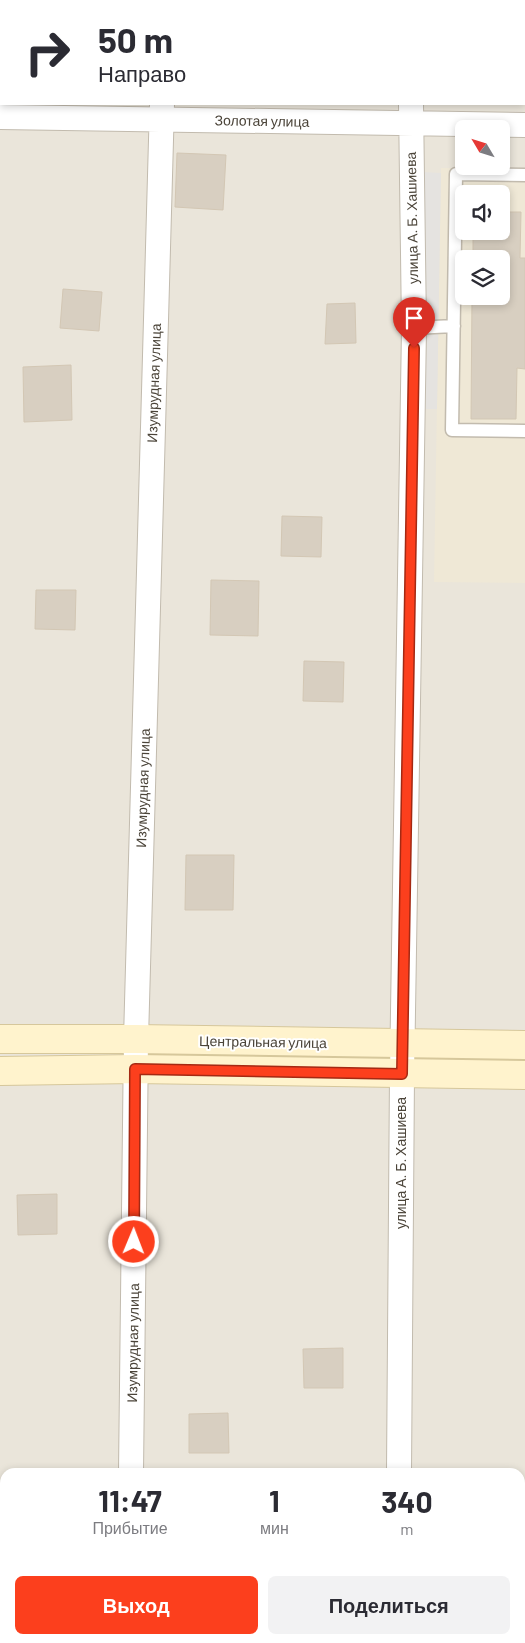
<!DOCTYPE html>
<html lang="ru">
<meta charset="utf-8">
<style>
body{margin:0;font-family:Barlow,sans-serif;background:#f2f2f3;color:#2b2b33;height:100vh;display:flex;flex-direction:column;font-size:19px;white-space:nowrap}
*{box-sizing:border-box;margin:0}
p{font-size:16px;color:#7c7c81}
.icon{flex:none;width:28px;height:28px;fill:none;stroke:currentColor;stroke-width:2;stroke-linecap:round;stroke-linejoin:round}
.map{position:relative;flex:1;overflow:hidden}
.sheet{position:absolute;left:0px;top:1468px;width:525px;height:176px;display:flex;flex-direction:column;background:#fff;border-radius:15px 15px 0 0;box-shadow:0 2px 8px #0003}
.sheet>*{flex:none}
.guide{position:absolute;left:0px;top:0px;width:525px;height:105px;box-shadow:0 2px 8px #0003;background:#fff;color:#2b2b33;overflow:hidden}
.needle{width:32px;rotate:308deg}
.tools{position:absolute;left:455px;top:120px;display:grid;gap:10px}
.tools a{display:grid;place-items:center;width:55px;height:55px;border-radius:8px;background:#fff;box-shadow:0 2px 8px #0003;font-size:25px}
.pin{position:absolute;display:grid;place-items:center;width:42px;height:42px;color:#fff;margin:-51px -21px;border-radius:50% 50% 50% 0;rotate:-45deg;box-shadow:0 0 5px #0007}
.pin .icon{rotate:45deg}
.me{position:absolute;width:55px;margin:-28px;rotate:1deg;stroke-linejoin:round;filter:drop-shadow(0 0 4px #0008)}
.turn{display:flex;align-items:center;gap:18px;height:105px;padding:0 15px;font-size:22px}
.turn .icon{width:65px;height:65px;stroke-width:2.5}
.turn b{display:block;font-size:35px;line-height:42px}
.eta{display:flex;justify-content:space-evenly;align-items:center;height:85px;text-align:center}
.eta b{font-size:30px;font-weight:700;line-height:35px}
.action{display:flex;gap:10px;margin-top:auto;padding:10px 15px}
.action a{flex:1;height:58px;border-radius:8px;background:#fc3f1d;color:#fff;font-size:20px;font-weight:700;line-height:58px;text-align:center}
.action a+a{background:#f2f2f3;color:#2b2b33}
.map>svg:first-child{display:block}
</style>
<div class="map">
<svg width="525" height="1643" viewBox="0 0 525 1643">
<rect width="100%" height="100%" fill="#f6f3ec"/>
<path fill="#eae5da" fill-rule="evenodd" d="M0,0H525V1643H0ZM1,1H524V104H1ZM464,129H501V166H464ZM464,194H501V231H464ZM464,259H501V296H464ZM5,1472H520V1639H5Z"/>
<path fill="#efe8d6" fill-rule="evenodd" d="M441,168L525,169V583L434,582ZM464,194H501V231H464ZM464,259H501V296H464Z"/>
<path fill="#e5e3e0" d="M423,172L441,173L437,409H420Z"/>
<path fill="#d8cfc1" stroke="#d3c7b4" d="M194,0H234L194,1Z
M489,0H525V10L524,1Z
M177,153L226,155L223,210L175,207Z
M501,212H521L520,258H525V369L517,368L516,419H471L472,296H501V259H473V231H501Z
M63,289L102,292L99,331L60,328Z
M355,303L356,343L325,344L327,304Z
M71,365L72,420L24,422L23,367Z
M282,516L322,517L321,557L281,556Z
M211,580L259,581L258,636L210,635Z
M36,590H76L75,630L35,629Z
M304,661L344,662L343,702L303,701Z
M186,855H234L233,910H185Z
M57,1194V1234L18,1235L17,1195Z
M343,1348V1388H304L303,1349Z
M228,1413L229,1453H189V1414Z
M13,1639H52V1643H13Z
M170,1639H210V1643H170Z
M442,1639H482V1643H442Z"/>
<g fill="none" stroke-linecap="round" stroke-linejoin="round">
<g stroke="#c2bbae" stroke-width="15">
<path id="lane" d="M525,175L456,174L452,430L525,431
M414,328L454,326"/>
</g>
<g stroke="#c2bbae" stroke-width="26">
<path id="street" d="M162,1V0
M414,1V0
M0,117L525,125
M131,1472L136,1039L162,104
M399,1472L402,1074L414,328L411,104
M130,1643V1639
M398,1643V1639"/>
</g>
<g stroke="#d6c79b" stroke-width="30">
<path id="secondary" d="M0,1039H136L525,1045
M0,1071L135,1069L525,1075"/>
</g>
<use href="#lane" stroke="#fff" stroke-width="12"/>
<use href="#street" stroke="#fff" stroke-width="24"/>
<use href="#secondary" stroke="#fff3cd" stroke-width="28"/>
</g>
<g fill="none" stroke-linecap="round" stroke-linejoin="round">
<g stroke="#a42913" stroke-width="12">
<path id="route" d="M134,1242L135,1069L402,1074L414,348"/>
</g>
<use href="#route" stroke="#fc3f1d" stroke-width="9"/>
</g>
<g text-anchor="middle" stroke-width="4" stroke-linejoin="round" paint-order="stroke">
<g font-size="14" fill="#4b4439" stroke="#fff">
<text transform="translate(262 121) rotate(1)" y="5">Золотая улица</text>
<text transform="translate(412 218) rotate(-91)" y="5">улица А. Б. Хашиева</text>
<text transform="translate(154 383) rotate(-88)" y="5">Изумрудная улица</text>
<text transform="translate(143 788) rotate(-88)" y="5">Изумрудная улица</text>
<text transform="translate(263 1042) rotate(1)" y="5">Центральная улица</text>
<text transform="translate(401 1163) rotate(-90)" y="5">улица А. Б. Хашиева</text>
<text transform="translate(133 1343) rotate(-89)" y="5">Изумрудная улица</text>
</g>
</g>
</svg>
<div class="tools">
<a><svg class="needle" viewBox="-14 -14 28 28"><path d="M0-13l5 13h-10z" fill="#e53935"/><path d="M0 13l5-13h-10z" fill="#7c7c81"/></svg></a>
<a><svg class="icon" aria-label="sound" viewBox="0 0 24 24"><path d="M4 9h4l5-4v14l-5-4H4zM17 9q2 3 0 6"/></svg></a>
<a><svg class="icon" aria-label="layers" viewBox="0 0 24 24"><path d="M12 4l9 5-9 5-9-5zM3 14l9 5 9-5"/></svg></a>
</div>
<div class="pin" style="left:414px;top:348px;background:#d93025"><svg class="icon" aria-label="arrive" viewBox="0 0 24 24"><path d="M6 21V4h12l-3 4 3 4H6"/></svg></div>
<svg class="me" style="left:134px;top:1242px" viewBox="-20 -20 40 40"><circle r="17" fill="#fc3f1d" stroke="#fff" stroke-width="3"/><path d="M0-11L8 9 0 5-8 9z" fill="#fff"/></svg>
<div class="guide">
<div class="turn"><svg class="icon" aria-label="right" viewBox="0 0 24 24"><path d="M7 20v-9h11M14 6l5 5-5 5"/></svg><div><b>50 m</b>Направо</div></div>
</div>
<section class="sheet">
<div class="eta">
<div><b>11:47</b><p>Прибытие</p></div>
<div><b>1</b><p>мин</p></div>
<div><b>340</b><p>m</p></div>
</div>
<div class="action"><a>Выход</a><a>Поделиться</a></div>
</section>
</div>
